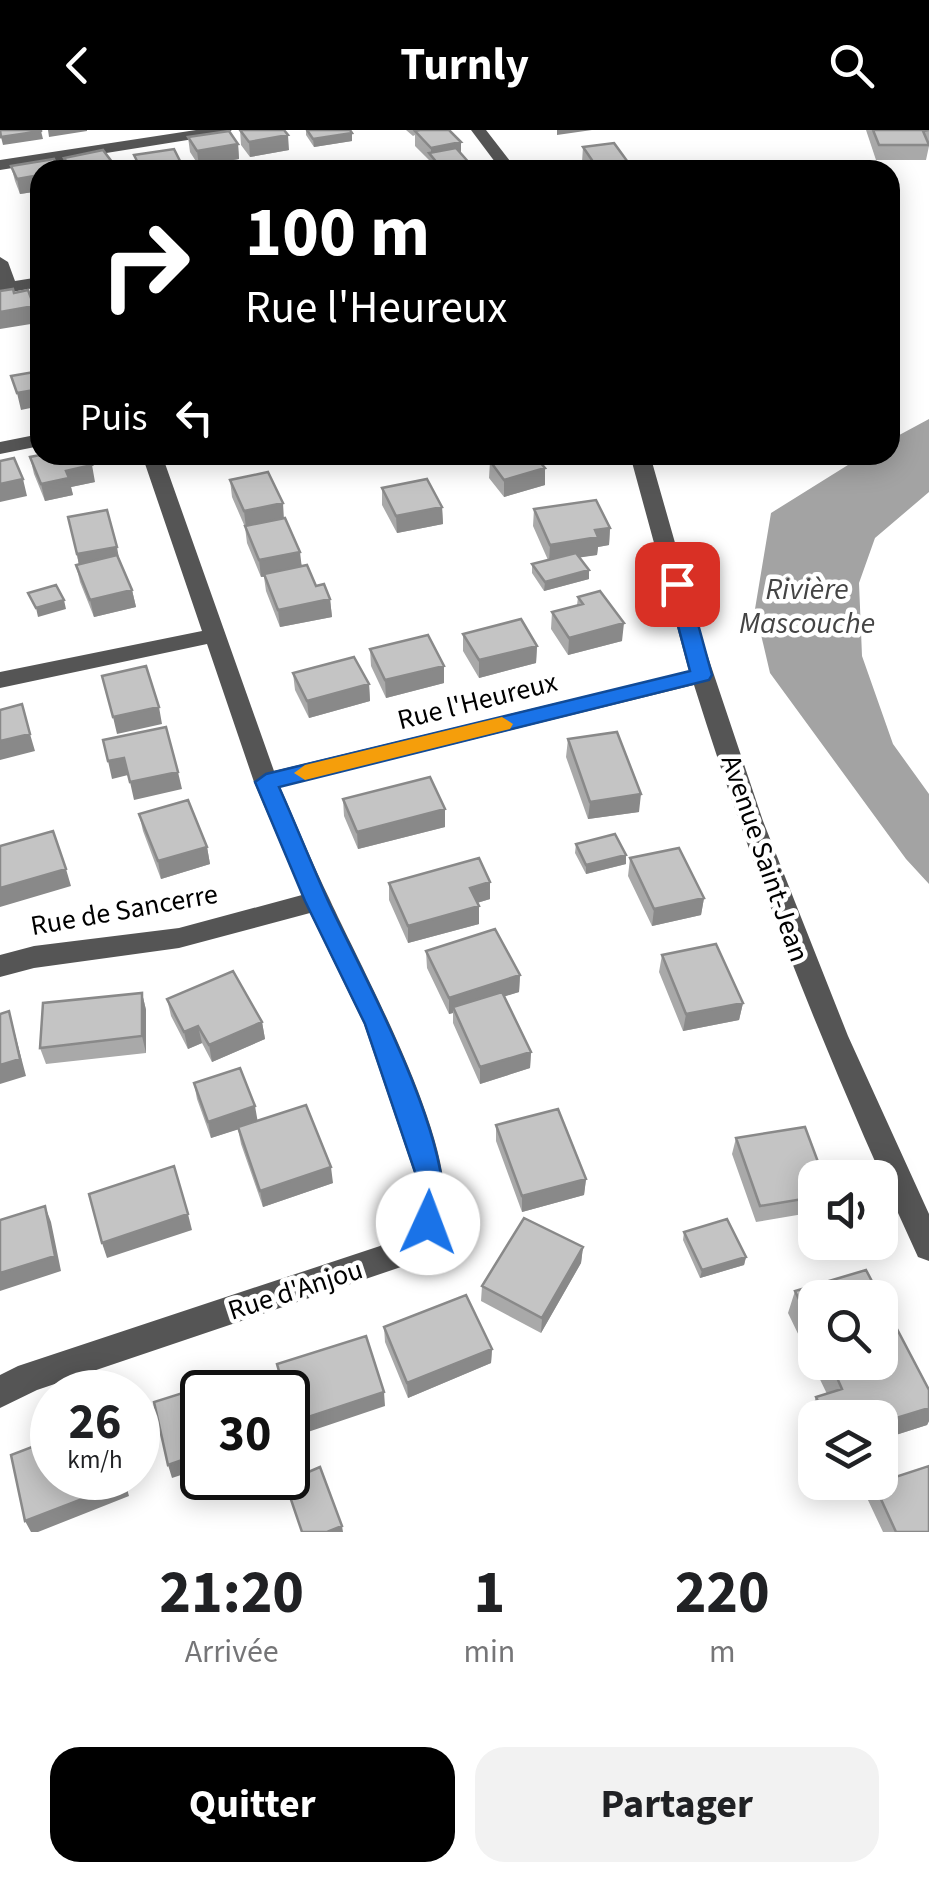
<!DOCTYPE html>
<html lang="fr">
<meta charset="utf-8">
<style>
body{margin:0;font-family:"Source Sans 3",sans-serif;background:#f2f2f2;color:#202124;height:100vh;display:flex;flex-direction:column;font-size:38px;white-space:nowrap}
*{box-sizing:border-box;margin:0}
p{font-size:32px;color:#757577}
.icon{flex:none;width:55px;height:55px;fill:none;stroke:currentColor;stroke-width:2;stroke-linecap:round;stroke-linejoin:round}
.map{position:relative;height:1402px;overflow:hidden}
.panel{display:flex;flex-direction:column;background:#fff;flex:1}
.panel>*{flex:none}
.top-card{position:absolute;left:30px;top:30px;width:870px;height:305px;border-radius:30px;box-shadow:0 5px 25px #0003;background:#000;color:#fff;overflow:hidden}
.controls{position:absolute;left:798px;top:1030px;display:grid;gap:20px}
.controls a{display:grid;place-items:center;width:100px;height:100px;border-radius:20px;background:#fff;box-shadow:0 5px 25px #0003;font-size:50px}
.speed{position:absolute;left:30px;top:1240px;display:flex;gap:20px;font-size:50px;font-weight:700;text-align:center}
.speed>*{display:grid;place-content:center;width:130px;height:130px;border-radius:50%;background:#fff;box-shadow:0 5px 25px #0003;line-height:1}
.speed small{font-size:25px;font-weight:400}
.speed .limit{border:5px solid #111;border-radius:15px;background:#fff;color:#111}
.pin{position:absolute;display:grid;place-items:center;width:85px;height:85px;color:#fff;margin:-42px;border-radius:20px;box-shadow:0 5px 15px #0006}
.me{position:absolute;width:110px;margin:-55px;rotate:2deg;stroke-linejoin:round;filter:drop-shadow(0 0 8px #0008)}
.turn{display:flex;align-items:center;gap:35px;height:210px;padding:0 50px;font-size:45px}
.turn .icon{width:130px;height:130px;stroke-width:2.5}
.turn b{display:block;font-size:70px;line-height:85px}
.then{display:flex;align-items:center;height:95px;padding:0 50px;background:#0003;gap:20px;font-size:38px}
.eta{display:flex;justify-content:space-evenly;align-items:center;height:170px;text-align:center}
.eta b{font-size:60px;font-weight:700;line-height:70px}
.button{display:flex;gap:20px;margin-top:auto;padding:20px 50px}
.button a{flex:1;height:115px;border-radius:30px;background:#000;color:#fff;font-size:40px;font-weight:700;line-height:115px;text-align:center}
.button a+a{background:#f2f2f2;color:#202124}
header{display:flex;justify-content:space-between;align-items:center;height:130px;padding:0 50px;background:#000;color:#fff;font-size:45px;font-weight:700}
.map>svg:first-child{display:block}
</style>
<header><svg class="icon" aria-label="back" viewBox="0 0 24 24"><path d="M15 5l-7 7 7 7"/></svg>Turnly<svg class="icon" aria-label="search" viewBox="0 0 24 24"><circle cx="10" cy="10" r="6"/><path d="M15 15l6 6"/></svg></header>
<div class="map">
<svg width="929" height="1402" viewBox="0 0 929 1402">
<rect width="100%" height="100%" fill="#fff"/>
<path fill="#a3a3a3" d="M929,289V362L875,408L859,453L862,526L893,614L929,664V754L906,729L770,543L755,479L771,383L864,325H890V310Z"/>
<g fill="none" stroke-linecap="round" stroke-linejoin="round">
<path fill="#555" fill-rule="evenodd" d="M196,0H232L225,4L0,40V30Z
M471,0H486L517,40H501Z
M0,127L8,132L15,151L40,147V157L0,164Z
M40,304V316L0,324V312Z
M142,325H162L274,641L689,541L630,325H650L705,518L763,691L848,906L929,1084V1131L918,1127C832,940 755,751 694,555L280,657C297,695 312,733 330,770C363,842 461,1018 443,1093C439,1110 413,1126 401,1137L37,1260L0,1278V1245L18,1236L380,1116L413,1087L415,1045L364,894L310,783L179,818L34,838L0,847V825L34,816L179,798L302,765L254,652L207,514L0,558V542L202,501Z"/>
</g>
<path fill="#a9a9a9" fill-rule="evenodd" d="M240,0L289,20L250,27L241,15Z
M306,0H350L352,11L314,17L306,5Z
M406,0H449L461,12V24L472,36V40H430L429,30L415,16V5L413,6Z
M866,0H929V16L926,30H876Z
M188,7L238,14L239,29L199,36L190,22Z
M583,17L629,40H587L582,32Z
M11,36L40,40V61L20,64L15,51Z
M30,327L95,352L71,357L73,365L45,371L34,344Z
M490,331L545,338V355L504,367L489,348Z
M230,350L284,388L302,436L316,456L330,469L332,487L280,497L266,461L264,447H261L247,413L245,397L232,367Z
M382,358L442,377L443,394L397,403L382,375Z
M534,379L610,398L609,415L598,417L597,425L579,427L589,440V449L544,461L532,443V434L548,430L533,396Z
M68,387L119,428L132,460L136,477L94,487L80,452L76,435L79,434Z
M578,467L622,511L568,525L551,499L552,482L577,475Z
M463,504L537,516L536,533L479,548L463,521Z
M370,519L444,536V553L386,568L371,536Z
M293,543L369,554L370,571L309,588L295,560Z
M568,609L639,682L588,689L566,627Z
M343,669L445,679V697L358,719L344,686Z
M139,684L207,717L210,734L161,749L143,701Z
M576,714L626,725V734L586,744L575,723Z
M630,728L704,768L701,785L652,796L628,746Z
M389,753L490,769L477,773L479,794L408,813L389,770Z
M426,821L520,845L519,862L504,866L531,922L530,938L480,954L453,893V883L449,884L427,838Z
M662,825L743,873L739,890L683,901L659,842Z
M142,863L146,880V923L46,934L40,918Z
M167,869L262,892L265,909L212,932L202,913L188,919L171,886Z
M194,953L257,991L333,1053L263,1077L241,1014L238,999L211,1008L197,969Z
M496,995L586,1049L584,1065L522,1082L496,1011Z
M736,1008L815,1048V1082L756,1092L732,1024Z
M684,1102L746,1127L744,1135L700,1148L683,1110Z
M583,1117L581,1133L541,1203L481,1171L482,1156Z
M866,1140L929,1260V1291L927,1295L880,1310V1288H815V1301L809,1287L816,1267L827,1264L788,1183L795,1161ZM815,1168H880V1232H815Z
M384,1197L492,1219L491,1233L408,1268L385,1212Z
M874,1354L929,1402H883L867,1368Z"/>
<path fill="#898989" d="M48,0H87V1L49,7Z
M557,0H592L557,5Z
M41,1L43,9L3,15L1,7Z
M352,3V11L314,17L313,9Z
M288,5L289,20L250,27L249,12Z
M461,12V27L431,26V18Z
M238,14L239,29L199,36L197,21Z
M180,31L181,39L141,40L140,37Z
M112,32L114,40H75Z
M630,35L629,40H598V39Z
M40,45V61L20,64L17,49Z
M34,176L37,193L0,199V182Z
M40,259V276L21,280L17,263Z
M216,325H244L216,330Z
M92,335L95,352L71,357L73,365L45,371L41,354L66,341Z
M545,338V355L504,367V350Z
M23,349L27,366L0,372V354Z
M283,373L284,390L246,398L244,381Z
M442,377L443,394L397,403L396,386Z
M610,398L609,415L598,417L597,425L549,432L550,415L595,400Z
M117,417L120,434L80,442L77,424Z
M300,422L302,439L261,447L259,430Z
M589,440V449L544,461L545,452Z
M132,460L136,477L94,487L90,470Z
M330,469L332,487L280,497L278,480Z
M64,470L66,479L38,487L36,478Z
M624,493L622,511L568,525L569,508Z
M537,516L536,533L479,548V530Z
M444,536V553L386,568L385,550Z
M369,554L370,571L309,588L307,571Z
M159,577L162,594L117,604L113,587Z
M30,604L35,621L0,630V611Z
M124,628L128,645L112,649L108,631Z
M178,642L182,659L134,670L130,652Z
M641,664L639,682L588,689L590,672Z
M445,679V697L358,719L357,702Z
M207,717L210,734L161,749L158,731Z
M626,725V734L586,744V735Z
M66,739L71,756L0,777V758Z
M490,752V769L470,775V758Z
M704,768L701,785L652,796L654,779Z
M479,776V794L408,813V796Z
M520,845L519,862L456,882L453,877V883L449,884V868Z
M142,863L146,880V923L142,906Z
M743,873L739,890L683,901L686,884Z
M9,881L26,946L0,954V935Z
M262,892L265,909L212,932L209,915Z
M198,896L202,913L188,919L184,902Z
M531,922L530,938L480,954V937Z
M255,976L258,993L211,1008L208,992Z
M331,1037L333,1053L263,1077L260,1061Z
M586,1049L584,1065L522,1082V1066Z
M45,1076L51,1092L61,1141L0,1161V1143Z
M188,1084L192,1100L107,1128L102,1113Z
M583,1117L581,1133L541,1203L542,1188Z
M746,1127L744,1135L700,1148L702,1140Z
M492,1219L491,1233L408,1268L407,1253Z
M384,1262L385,1276L296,1306L293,1292Z
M929,1278V1291L927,1295L880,1310V1293Z
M202,1323V1338L172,1348L168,1335Z
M123,1348H124L129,1366L38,1402H31L25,1391Z
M342,1396L343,1402H327Z"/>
<path fill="#c4c4c4" stroke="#898989" stroke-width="2.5" d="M0,0H41V1L1,7Z
M240,0H284L288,5L249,12Z
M307,0H350L352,3L313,9Z
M420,0H449L461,12L431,18L415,1Z
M873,0H929L923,1L929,15H879Z
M229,1L238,14L197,21L188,7Z
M614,13L630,35L598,39L583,17Z
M456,18L472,36L443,40L429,23Z
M174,19L180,31L140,37L134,25Z
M103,20L112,32L72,40L64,28Z
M54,29L59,40H40V45L17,49L11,36Z
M40,95V107L35,96Z
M13,159L14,163L28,160L34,176L0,182V161Z
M40,241V259L17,263L11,246Z
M40,325H87L92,335L66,341L69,348L41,354L30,327Z
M512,325H534L545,338L504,350L490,331Z
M14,328L23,349L0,354V331Z
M268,342L283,373L244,381L230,350Z
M427,349L442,377L396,386L382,358Z
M596,370L610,398L595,400L598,407L550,415L534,379Z
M107,380L117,417L77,424L68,387Z
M285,388L300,422L259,430L245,396Z
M576,423L589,440L545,452L532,434Z
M117,425L132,460L90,470L76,435Z
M307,435L316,456L324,454L330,469L278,480L264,444Z
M56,455L64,470L36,478L28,463Z
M600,461L624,493L569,508L552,482L583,474L578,467Z
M521,489L537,516L479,530L463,504Z
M428,505L444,536L385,550L370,519Z
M354,527L369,554L307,571L293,543Z
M146,536L159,577L113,587L102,546Z
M22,574L30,604L0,611V580Z
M166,597L178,642L130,652L124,628L108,631L103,610Z
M617,602L641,664L590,672L568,609Z
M430,647L445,679L357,702L343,669Z
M188,670L207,717L158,731L139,684Z
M53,701L66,739L0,758V716Z
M615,704L626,725L586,735L576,714Z
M679,718L704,768L654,779L630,728Z
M479,728L490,752L470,758L479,776L408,796L389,753Z
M495,799L520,845L449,868L426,821Z
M716,814L743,873L686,884L662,825Z
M233,841L262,892L209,915L198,896L184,902L167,869Z
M502,862L531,922L480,937L453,877Z
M142,863V906L40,918L43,873Z
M9,881L20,929L0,935V884Z
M240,938L255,976L208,992L194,953Z
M306,975L331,1037L260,1061L238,997Z
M558,979L586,1049L522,1066L496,995Z
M805,997L824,1048H815V1067L760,1076L736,1008Z
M174,1036L188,1084L102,1113L89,1064Z
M45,1076L55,1126L0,1143V1090Z
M524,1088L583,1117L542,1188L482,1156Z
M727,1089L746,1127L702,1140L684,1102Z
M866,1140L929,1260V1278L880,1293V1288H826L816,1267L842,1259L830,1232H880V1168H815V1203L795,1161Z
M466,1165L492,1219L407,1253L384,1197Z
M366,1206L384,1262L293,1292L288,1271V1262H285L277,1234Z
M246,1243L251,1262H202V1323L168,1335L154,1272Z
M52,1299V1348H123L124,1353L25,1391L11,1325L40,1314L38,1304Z
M929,1336V1402H896L874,1354Z
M320,1337L342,1396L327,1402H302L285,1352Z"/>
<path fill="#1a73e8" stroke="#114b97" stroke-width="2.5" d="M677,448L687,454L712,545L709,550L279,657C296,695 311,733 328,771C359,838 469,1034 438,1102L428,1106L418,1102L414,1093L416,1045L365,894L305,771L255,652L266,644L690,541L667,454Z"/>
<path fill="#f59e0b" d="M502,587L513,594L510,599L305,650L294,643L305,635Z"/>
<g text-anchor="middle" stroke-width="9" stroke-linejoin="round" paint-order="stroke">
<g font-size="28" fill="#000" stroke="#fff">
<text transform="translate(477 570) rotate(-14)" y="10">Rue l'Heureux</text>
<text transform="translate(766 728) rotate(71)" y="10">Avenue Saint-Jean</text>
<text transform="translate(124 779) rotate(-10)" y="10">Rue de Sancerre</text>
<text transform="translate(295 1159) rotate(-18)" y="10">Rue d'Anjou</text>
</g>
<g font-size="30" font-style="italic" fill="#444" stroke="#fff">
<text x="807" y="469">Rivière<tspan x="807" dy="34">Mascouche</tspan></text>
</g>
</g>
</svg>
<div class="controls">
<a><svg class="icon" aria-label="sound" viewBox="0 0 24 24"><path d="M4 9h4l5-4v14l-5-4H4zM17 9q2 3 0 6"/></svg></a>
<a><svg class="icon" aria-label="search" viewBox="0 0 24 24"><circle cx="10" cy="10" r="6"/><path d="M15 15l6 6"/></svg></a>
<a><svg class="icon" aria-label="layers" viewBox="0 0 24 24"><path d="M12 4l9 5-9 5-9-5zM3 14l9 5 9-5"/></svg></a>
</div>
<div class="speed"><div>26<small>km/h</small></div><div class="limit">30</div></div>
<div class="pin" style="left:677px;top:454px;background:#d93025"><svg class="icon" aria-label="arrive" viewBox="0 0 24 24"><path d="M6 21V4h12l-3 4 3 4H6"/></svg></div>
<svg class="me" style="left:428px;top:1093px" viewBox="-20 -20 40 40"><circle r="19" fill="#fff"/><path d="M0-13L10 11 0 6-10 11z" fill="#1a73e8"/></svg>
<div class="top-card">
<div class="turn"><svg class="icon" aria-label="right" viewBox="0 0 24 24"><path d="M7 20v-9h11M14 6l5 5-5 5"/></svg><div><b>100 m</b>Rue l'Heureux</div></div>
<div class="then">Puis<svg class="icon" aria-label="left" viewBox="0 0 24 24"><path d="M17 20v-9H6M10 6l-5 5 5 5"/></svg></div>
</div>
</div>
<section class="panel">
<div class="eta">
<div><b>21:20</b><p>Arrivée</p></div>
<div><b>1</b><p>min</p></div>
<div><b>220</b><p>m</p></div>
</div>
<div class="button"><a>Quitter</a><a>Partager</a></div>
</section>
